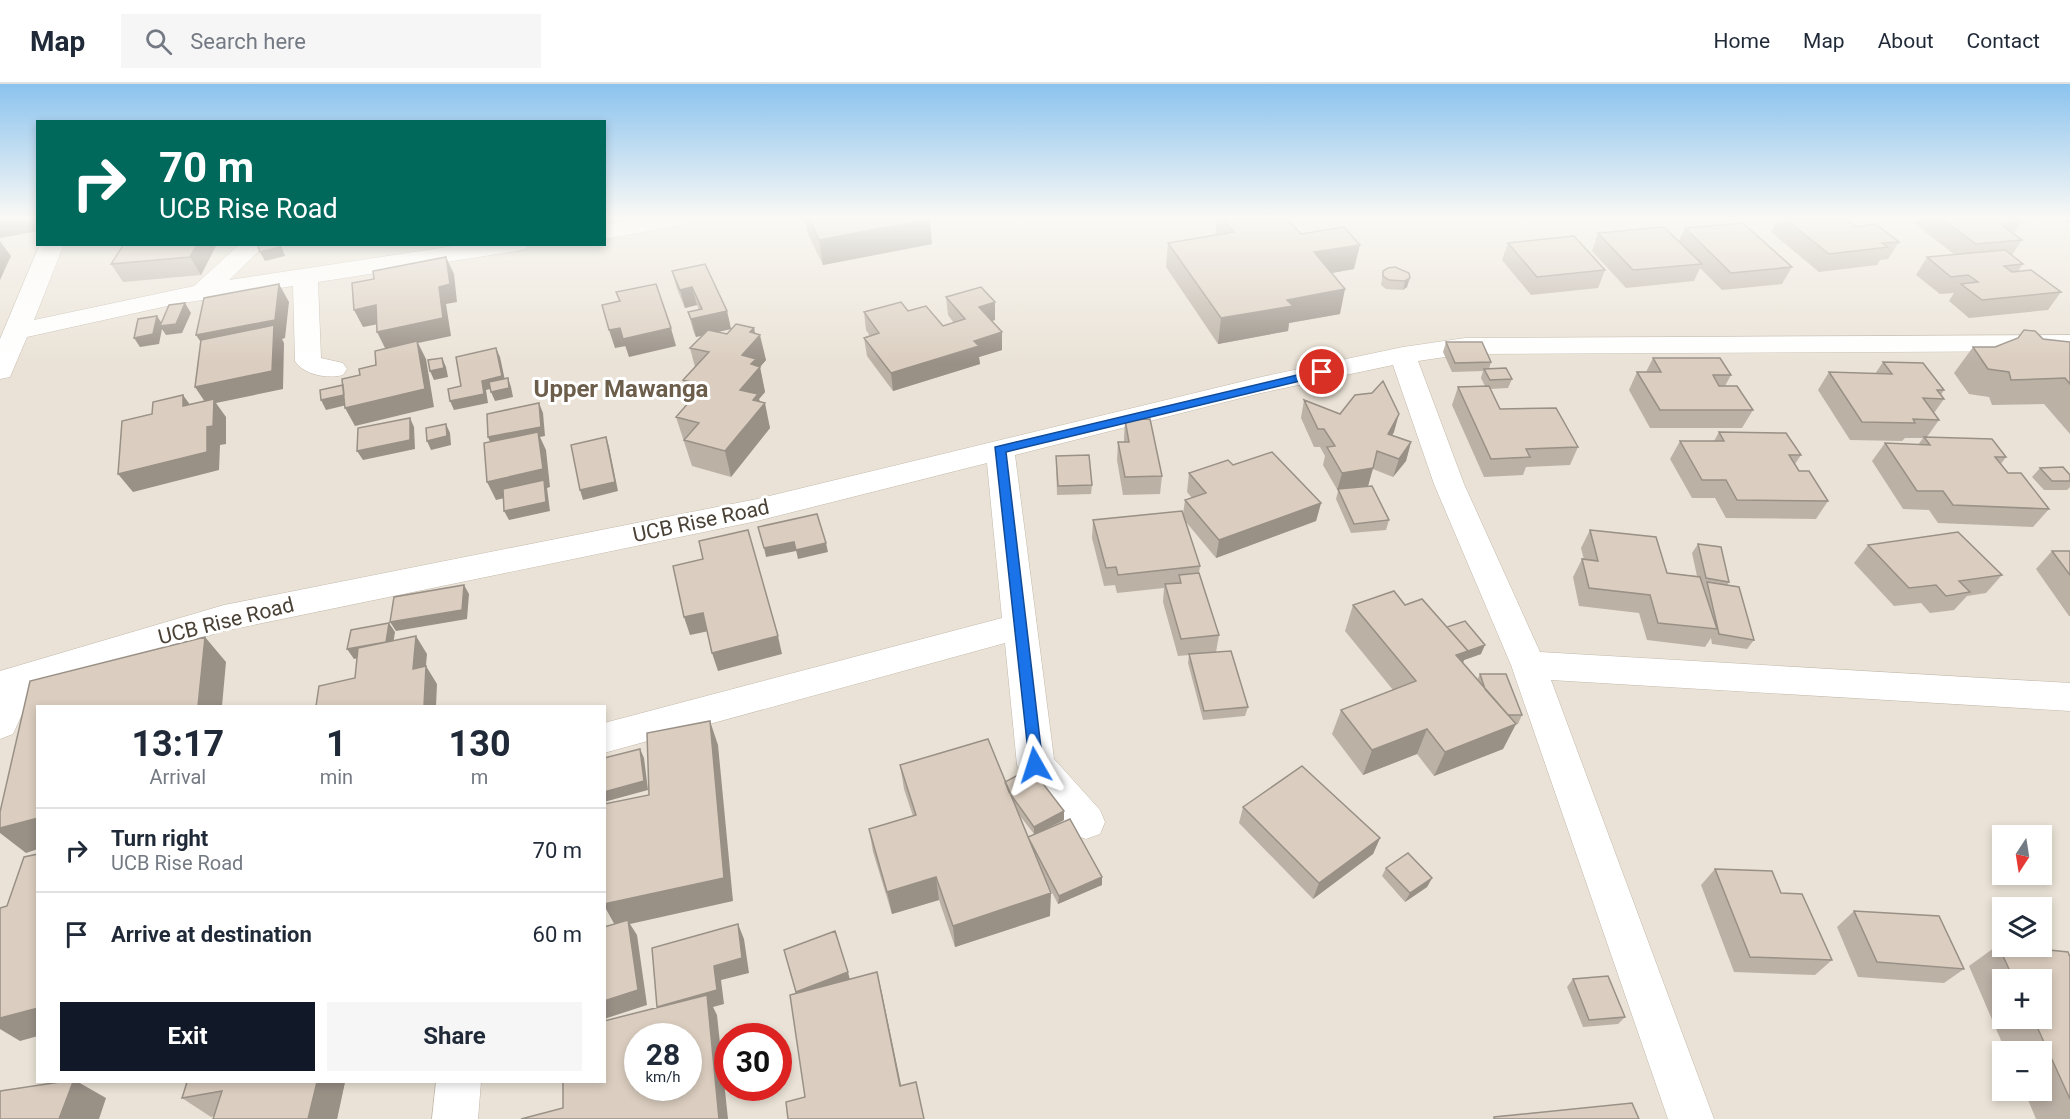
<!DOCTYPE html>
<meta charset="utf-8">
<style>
body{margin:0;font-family:Roboto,sans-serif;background:#f6f6f7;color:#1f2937;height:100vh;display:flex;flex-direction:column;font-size:22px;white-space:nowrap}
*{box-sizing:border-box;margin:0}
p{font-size:20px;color:#747a83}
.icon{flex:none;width:33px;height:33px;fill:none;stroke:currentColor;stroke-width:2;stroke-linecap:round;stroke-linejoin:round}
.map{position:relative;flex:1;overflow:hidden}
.sheet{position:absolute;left:36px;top:621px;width:570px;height:378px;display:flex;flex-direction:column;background:#fff;border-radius:0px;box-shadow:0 3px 9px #0003}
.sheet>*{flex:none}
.top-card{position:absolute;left:36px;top:36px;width:570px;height:126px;border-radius:0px;box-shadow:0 3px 9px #0003;background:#00695c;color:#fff;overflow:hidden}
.needle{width:39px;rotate:192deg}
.controls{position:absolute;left:1992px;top:741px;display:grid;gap:12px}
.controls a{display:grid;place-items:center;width:60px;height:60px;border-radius:0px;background:#fff;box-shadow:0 3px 9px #0003;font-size:30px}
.speed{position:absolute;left:624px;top:939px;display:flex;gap:12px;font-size:30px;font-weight:700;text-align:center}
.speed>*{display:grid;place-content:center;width:78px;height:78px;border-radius:50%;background:#fff;box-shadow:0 3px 9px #0003;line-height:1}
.speed small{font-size:15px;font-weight:400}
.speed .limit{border:9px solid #d22;background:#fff;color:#111}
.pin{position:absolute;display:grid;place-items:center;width:51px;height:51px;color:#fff;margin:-26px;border:3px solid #fff;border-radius:50%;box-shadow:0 2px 6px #0007}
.me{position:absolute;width:66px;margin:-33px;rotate:354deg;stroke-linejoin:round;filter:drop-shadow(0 0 4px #0008)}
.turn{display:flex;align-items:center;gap:21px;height:126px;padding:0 24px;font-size:27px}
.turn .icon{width:78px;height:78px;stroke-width:2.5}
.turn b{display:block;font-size:42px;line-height:51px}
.eta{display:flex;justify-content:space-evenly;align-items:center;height:102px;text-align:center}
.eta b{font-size:36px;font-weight:700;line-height:42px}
.cta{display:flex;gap:12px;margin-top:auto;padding:12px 24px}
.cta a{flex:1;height:69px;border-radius:0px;background:#111827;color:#fff;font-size:24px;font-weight:700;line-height:69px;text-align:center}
.cta a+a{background:#f6f6f7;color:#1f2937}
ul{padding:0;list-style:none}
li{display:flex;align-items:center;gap:18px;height:84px;padding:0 24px;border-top:2px solid #e0e1e3}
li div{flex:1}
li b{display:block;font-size:22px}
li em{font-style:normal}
header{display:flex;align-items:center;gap:36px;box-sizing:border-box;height:84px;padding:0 30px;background:#fff;border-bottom:2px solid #e0e1e3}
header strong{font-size:28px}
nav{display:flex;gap:33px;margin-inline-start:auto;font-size:21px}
.search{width:420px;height:54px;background:#f6f6f7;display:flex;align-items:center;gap:15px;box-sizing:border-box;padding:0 21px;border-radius:0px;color:#747a83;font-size:22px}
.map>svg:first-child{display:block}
</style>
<header>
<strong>Map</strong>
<div class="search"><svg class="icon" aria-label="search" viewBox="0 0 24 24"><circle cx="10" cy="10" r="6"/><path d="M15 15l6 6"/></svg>Search here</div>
<nav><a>Home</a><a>Map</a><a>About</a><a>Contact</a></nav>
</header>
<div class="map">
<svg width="2070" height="1035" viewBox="0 0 2070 1035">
<rect width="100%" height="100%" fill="#f5f1e8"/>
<path fill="#eae2d6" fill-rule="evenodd" d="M0,135H37L38,160H604L605,135H2070V1035H0ZM38,622H604V998H38ZM2002,752H2042V790H2002ZM2002,824H2042V862H2002ZM2002,896H2042V934H2002ZM638,952H688V1004H638ZM728,952H778V1004H728ZM2002,968H2042V1006H2002Z"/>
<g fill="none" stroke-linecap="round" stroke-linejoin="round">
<g stroke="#c2b8aa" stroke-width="1">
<path id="street" d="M640,135H688L684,140L676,142L604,155V141Z
M40,160H64L34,236L194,202L240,160H266L229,196L467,160H529L525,165L517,167L318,198L321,274L343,279L347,285L343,291C327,295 304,291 295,277L293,202L176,220L27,253L10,293L0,295V255Z
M2070,251V267L1465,270L1418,277L1464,400L1540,568L2070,599V627L1551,596L1714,1035H1668L1511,581L1434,400L1393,281L1261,309L1015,371L1054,675L1100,726L1105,738L1100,750L1086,755L1072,750L1023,692L1017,681L1005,559L604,669V639L1002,534L987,379L757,437L224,547L34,604L13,650L0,655V587L224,521L757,415L1261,293L1403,263L1465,254Z
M436,998H481L478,1035H432Z"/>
</g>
<use href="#street" fill="#fff" fill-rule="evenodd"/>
</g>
<path fill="#bcb1a5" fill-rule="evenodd" d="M805,135H809L932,160L823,181L807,148Z
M1217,135H1287L1301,150L1354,185L1332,189L1340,230L1289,239L1288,247L1218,260L1166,183L1168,159L1215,151Z
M1778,135H1824L1826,136L1856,143L1899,158L1888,175L1880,176L1877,181L1819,188L1771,148Z
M1917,135H2019L2023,137L2013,150L2022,156L2012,171L2023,180L2018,187L2061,208L2048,226L1969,234L1949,217L1954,209L1940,210L1916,191L1927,173L1955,171L1914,139Z
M2060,135H2070V140Z
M1685,144L1792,183L1782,200L1722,206L1700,184L1694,197L1626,204L1592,167L1598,149L1679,157Z
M1508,159L1605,186L1598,204L1531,211L1502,176Z
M124,160H217L201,191L123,198L111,180Z
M672,187L727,227L731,245L717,248L727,250L754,244L755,250L766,276L760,283L765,308L759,315L770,344L731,393L692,382L676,333L689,318L683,296L695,283L690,264L702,251L696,253L693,246L688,228L699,226L697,221L685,224L677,205Z
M1383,187L1409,189L1407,203L1403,206L1386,205L1381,201Z
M946,213L995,236L992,237L1002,266L979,273L980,280L893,307L867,272L864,254L870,252L866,246L864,228L908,227L943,242L954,239L948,231Z
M2043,255L2070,258V350L2044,320L1992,321L1989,313L1969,310L1954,289L1973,263H1995Z
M1446,258L1491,278L1489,285L1512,295L1508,304L1490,305L1500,325L1578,363L1570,381L1526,383L1523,391L1484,393L1452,321L1458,303L1485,302L1481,294L1483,287L1452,288L1443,268Z
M1653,274L1731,291L1725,302L1753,326L1742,344H1650L1629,306L1637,288H1646Z
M1883,278L1944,306L1941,311L1944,315L1934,329L1939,336L1927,353L2006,373L2001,380L2008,389L2049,425L2033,443L1938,439L1929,426L1903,425L1872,377L1885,359L1918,361L1923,354H1905L1902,357L1850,356L1818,306L1829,288L1875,290Z
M1304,316L1340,330L1394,348L1392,351L1411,358L1406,377L1393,393L1373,385L1368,402L1389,436L1386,446L1351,449L1336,415L1338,407L1323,381L1325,372L1320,363H1314L1301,334Z
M1125,336L1162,392L1160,410L1123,411L1117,376L1118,358H1124V354Z
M1719,348L1801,371L1795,380L1799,387L1828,417L1816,435L1726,434L1715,414H1692L1670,375L1680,357H1714Z
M1056,372L1092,401L1091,410L1057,411Z
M1233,381L1321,419L1316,437L1216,474L1186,438L1200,482L1199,489L1219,551L1216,568L1248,623L1245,632L1203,636L1188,579L1189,571L1178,572L1163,518L1164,504L1117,509L1115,501L1104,502L1092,454L1093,436L1183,430L1185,416L1192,414L1187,408L1189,389Z
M2040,384L2070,391V403L2067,406H2044L2032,393Z
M1590,446L1667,489L1697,492L1692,469L1698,460L1729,498L1727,501L1754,556L1747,565L1712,560L1711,554L1705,563L1647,556L1639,529L1579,522L1573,493L1582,475L1584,476L1581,464Z
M1868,461L2002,491L1986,509L1967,512L1954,526L1930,529L1921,519L1894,522L1854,479Z
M2052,467H2070V532H2069L2036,485Z
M1353,521H1405L1447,543L1481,570L1464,576L1463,579L1477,596L1480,590L1522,631L1518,640H1516L1503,665L1434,692L1417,670L1363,691L1332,650L1341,626L1393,606L1345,547Z
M900,681L1005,698L1064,736L1047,744L1102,801L1058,820L1044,793L1050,832L955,863L939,816L892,830L873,768L869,745L913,732L904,705ZM1017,728L1034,750L1028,753Z
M1243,723L1380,754L1373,770L1313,815L1239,739Z
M1386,784L1432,794L1427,803L1405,818L1382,792Z
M1715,785L1781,809L1832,876L1815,891L1734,888L1701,801Z
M1854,827L1964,885L1944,899L1858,893L1837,843Z
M1998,861L2070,873V1035H2036L2024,1006H2042V968H2006L1969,882ZM2002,896H2042V934H2002Z
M1573,895L1625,933L1618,940L1583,943L1567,903Z
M187,998H345L337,1035H213L214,1032L211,1033L182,1014Z"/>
<path fill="#999086" d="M0,135H38V147L0,154Z
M930,135L932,160L823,181L819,156Z
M0,157L11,172L0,196Z
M197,160H217L201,191L190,173Z
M279,160H280L282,164L285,172L265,177L260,168Z
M1360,161L1354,185L1309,193L1314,168Z
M446,173L454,190L457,218L446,220L451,252L418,259L426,275L434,323L355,342L345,324L425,305L386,266L377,248L439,203Z
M1410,194L1407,203L1403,206L1405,197Z
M279,200L289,218L285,254L282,255L284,259L283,305L216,319L226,333V360L220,361L219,386L133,408L118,390L207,321L195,303L208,269L196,251Z
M692,203L697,221L685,224L680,206Z
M1345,205L1340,230L1289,239L1288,247L1218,260L1221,234L1287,216Z
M995,218V236L980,240L979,223Z
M185,219L191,229L182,249L166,251L162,245L159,260L140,263L134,254L157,232L163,241Z
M376,221L384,239L363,243L354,226Z
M727,227L731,245L696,253L691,235Z
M620,244L626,262L615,264L609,246Z
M671,244L676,262L629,273L623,255Z
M754,244L756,255L760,251L766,276L760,283L765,308L759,315L761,323L765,319L770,344L731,393L725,367L740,306L742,271L750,248Z
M1002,248V266L979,273L980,280L893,307L891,289L974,257Z
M496,264L500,273L506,301L486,306L488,319L454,326L450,317L482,297Z
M442,274L446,283L448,293L434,296L430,287Z
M508,294L511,303L513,313L495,317L491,308Z
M345,310L351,320L326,326L321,316Z
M183,311L196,329L183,322Z
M539,319L543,329L545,352L540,353L546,366L550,403L547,404L550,427L509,436L504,427L545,405L496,416L487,398L492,363L488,353Z
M1399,330L1394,348L1382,368L1388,350Z
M410,334L414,343L415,365L363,376L357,367Z
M446,340L450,349L451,361L431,366L427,357Z
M606,353L609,363L618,407L583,416L580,406Z
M1411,358L1406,377L1393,393L1399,375Z
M1373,384L1368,402L1338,405L1337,407L1342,389Z
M1321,419L1316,437L1216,474L1219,456Z
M794,458L796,467L766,473L764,464Z
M826,459L828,468L798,475L796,466Z
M464,501L469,510L467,535L396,547L390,538Z
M703,529L709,547L690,551L684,533Z
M389,539L395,548L392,567L354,575L347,565Z
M416,552L427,570L424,603L413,585Z
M778,552L782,570L718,587L712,569Z
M205,553L226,578L222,622H198Z
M1485,561L1481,570L1464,576L1457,592L1445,596L1457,570Z
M426,582L437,600L436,622H424Z
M710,637L718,661L733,817L630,840L637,851L647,921L604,935V917L616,843L606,825H604V802Z
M1516,640L1503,665L1434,692L1445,668Z
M1427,645L1417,670L1363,691L1372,666Z
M640,665L644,674L648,706L604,718V708Z
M1064,727V736L1034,751V743Z
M38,734V765L26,769L0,749V744Z
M1380,754L1373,770L1313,815L1319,799Z
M936,793L939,816L892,830L887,808Z
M1102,793V801L1058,820L1059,812Z
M1432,794L1427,803L1405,818L1410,809Z
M1051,809L1050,832L955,863L953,842Z
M738,840L744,855L749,889L721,896L724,920L713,923L717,931L728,1035H719L657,923L714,882Z
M848,888L850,896L799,915L796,908Z
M877,888L882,909L905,1020L900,1002Z
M0,916L38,924V952L20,957L0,945Z
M73,998H78L106,1014L99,1035H59Z
M317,998H345L337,1035H308Z"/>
<path fill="#dbcec0" stroke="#999086" stroke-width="1.5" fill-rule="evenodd" d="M809,135H930L819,156Z
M1224,135H1287L1301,150L1344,143L1360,161L1314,168L1345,205L1287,216L1293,222L1221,234L1168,159L1234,148Z
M1785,135H1824L1826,136L1845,135L1856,143L1876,140L1899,158L1882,159L1888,163L1829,170Z
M1942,135H2019L2023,137L1999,139L2022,156L1976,160Z
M1743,139L1792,183L1731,189L1685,144Z
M1664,143L1702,180L1633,186L1598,149Z
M1574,152L1605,186L1537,193L1508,159Z
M124,160H197L190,173L111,180Z
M257,160H279L280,163L260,168Z
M2005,166L2023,180L2004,182L2012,188L2031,186L2061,208L1982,216L1961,200L1978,198L1968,191L1951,193L1927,173Z
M446,173L450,200L439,203L443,234L377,248L376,221L354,226L352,199L374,195L373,187Z
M705,180L727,227L691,235L688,228L702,225L692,203L680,206L672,187Z
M1395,183L1409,189L1410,194L1405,197L1389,196L1383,192V187L1388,184Z
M279,200L275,236L196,251L204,214Z
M656,200L671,244L623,255L620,244L609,246L602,221L620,217L616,208Z
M981,203L995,218L979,223L1002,248L974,257L979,262L891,289L864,254L879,249L864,228L901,218L908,227L926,222L943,242L965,235L946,213Z
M185,219L176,240L160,242L169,221Z
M157,232L153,250L134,254L138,235Z
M736,240L754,244L750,248L760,251L742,271L756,275L751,280L760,283L740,306L758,310L753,316L765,319L725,367L684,356L699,339L676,333L704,301L683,296L709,268L690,264L708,246L727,250Z
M274,241L272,287L195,303L201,256Z
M2024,246L2035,247L2043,255L2070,258V300L2065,294L2011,296L2009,288L1988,285L1973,263H1995L2018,254Z
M417,257L425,305L345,324L342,295L360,291L359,285L376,281L375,267Z
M1446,258H1482L1491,278L1455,279Z
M496,264L502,292L482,297L484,310L450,317L448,305L461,302L456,273Z
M442,274L444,284L430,287L428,276Z
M1653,274H1720L1731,291H1713L1719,302H1737L1753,326H1660L1637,288H1661Z
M1883,278L1923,279L1944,306H1937L1944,315L1923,314L1939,336L1913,335L1915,339L1862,338L1829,288L1892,290Z
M1506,284L1512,295L1490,296L1484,285Z
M508,294L509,304L491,308L489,298Z
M1383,297L1399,330L1388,350L1411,358L1399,375L1377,367L1373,384L1342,389L1327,363L1335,362L1324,345H1318L1304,316L1340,330L1355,311L1372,309Z
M343,301L344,311L321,316L320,306Z
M1489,302L1500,325L1556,324L1578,363L1526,365L1530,373L1491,375L1458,303Z
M183,311V322L214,315L213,342L207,343V368L118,390L122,337L152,330L153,318Z
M539,319L541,343L488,353L487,330Z
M410,334V356L357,367L358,344Z
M1150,335L1162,392L1125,393L1118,358H1129L1125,336Z
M446,340L447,352L427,357L426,344Z
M538,348L543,385L487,398L484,359Z
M1719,348L1786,349L1801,371H1789L1799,387H1809L1828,417L1737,416L1726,396H1702L1680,357H1724Z
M606,353L615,398L580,406L571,361Z
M1924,353L1992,355L2006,373H1995L2008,389H2021L2049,425L1953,421L1943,407H1917L1885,359L1930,361Z
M1272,368L1321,419L1219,456L1185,416L1206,409L1189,389L1228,376L1233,381Z
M1089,371L1092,401L1058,402L1056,372Z
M2063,383L2070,391V397H2052L2040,384Z
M544,396L546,418L504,427L503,405Z
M1372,402L1389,436L1354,440L1338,405Z
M1182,427L1200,482L1118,491L1116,483L1106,484L1093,436Z
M817,430L826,459L796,466L794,458L764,464L758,443Z
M748,446L778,552L712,569L703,529L684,533L673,482L703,475L699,457Z
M1590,446L1656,453L1667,489L1700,493L1717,545L1658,539L1650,511L1589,504L1582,475L1598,477Z
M1958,448L2002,491L1959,497L1970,508L1946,512L1936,501L1909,504L1868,461Z
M1698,460L1721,463L1729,498L1706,494Z
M2052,467H2070V491Z
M1199,489L1219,551L1181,555L1165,500L1181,499L1179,491Z
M1707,498L1739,503L1754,556L1719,550Z
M464,501L462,526L390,538L394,513Z
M1394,507L1405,521L1422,515L1468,567L1456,571L1516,640L1445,668L1427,645L1372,666L1341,626L1416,597L1353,521Z
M1465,537L1485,561L1468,567L1447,543Z
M389,539L386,558L347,565L351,546Z
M416,552L413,585L426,582L424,622H316L319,602L355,594L358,564Z
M205,553L198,622H38V734L0,744V728L30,597Z
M1231,567L1248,623L1204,627L1189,570Z
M1480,590H1506L1522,631H1508L1485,605Z
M710,637L724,794L604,820V720L649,711L647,649Z
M988,655L1051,809L953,842L936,793L887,808L869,745L916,731L900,681Z
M640,665L644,697L604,708V674Z
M1302,682L1380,754L1319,799L1243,723Z
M1031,684L1064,727L1034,743L1009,708L1005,698Z
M1070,735L1102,793L1059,812L1028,753Z
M1408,769L1432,794L1410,809L1386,784Z
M38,770V924L0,934V824L7,822L24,773Z
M1715,785L1772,787L1781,809L1802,810L1832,876L1750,873Z
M1854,827L1939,832L1964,885L1877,878Z
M628,836L638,906L604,917V843Z
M738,840L742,874L714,882L717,906L657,923L652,864Z
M835,847L848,888L796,908L784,866Z
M1998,861H2002V862H2012L2068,868L2070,873V1015L2033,934H2042V896H2014Z
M877,888L900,1002L916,998L924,1035H788L786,1018L805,1013L790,911Z
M1608,892L1625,933L1589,936L1573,895Z
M707,911L719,1035H521L563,1024V998H604V937ZM638,952H688V1004H638Z
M60,998H73L59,1035H0V1007Z
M187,998H317L308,1035H213L222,1007L182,1014Z
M1632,1019L1639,1035H1494V1033Z"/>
<linearGradient id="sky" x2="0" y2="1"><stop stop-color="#8bc3ee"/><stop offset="0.48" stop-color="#faf9f5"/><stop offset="1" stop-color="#faf9f5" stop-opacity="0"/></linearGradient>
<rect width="2070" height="279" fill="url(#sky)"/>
<path fill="#1a73e8" stroke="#114b97" stroke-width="1.5" d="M1322,285L1325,286V291L1006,368L1043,681L1041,686H1030L995,363Z"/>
<g text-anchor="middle" stroke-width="6" stroke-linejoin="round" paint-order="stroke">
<g font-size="21" fill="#4a4136" stroke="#fff">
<text transform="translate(701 437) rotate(-12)" y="7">UCB Rise Road</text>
<text transform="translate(226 537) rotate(-14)" y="7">UCB Rise Road</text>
</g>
<g font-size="24" font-weight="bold" fill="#6d5e4c" stroke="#fff">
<text x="621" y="313">Upper Mawanga</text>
</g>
</g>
</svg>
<div class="controls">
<a><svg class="needle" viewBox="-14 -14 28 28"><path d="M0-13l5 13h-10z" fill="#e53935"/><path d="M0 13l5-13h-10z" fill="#747a83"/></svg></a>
<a><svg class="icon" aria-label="layers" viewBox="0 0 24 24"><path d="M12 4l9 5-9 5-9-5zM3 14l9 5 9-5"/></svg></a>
<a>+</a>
<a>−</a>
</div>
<div class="speed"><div>28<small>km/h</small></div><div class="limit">30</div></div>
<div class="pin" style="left:1322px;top:288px;background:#d93025"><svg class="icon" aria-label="arrive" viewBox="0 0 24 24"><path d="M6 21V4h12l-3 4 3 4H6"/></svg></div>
<svg class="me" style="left:1035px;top:681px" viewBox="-20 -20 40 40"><path d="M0-17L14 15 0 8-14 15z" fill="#1a73e8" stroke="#fff" stroke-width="4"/></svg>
<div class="top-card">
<div class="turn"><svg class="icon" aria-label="right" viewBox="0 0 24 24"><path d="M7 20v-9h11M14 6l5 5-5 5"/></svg><div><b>70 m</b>UCB Rise Road</div></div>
</div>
<section class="sheet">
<div class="eta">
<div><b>13:17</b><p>Arrival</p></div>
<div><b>1</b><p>min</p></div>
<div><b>130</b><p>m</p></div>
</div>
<ul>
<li><svg class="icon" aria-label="right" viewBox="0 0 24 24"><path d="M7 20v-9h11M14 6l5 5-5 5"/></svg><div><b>Turn right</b><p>UCB Rise Road</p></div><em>70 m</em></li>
<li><svg class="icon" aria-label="arrive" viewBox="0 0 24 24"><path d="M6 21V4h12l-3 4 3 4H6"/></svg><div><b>Arrive at destination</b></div><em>60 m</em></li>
</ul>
<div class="cta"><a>Exit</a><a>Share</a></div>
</section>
</div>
